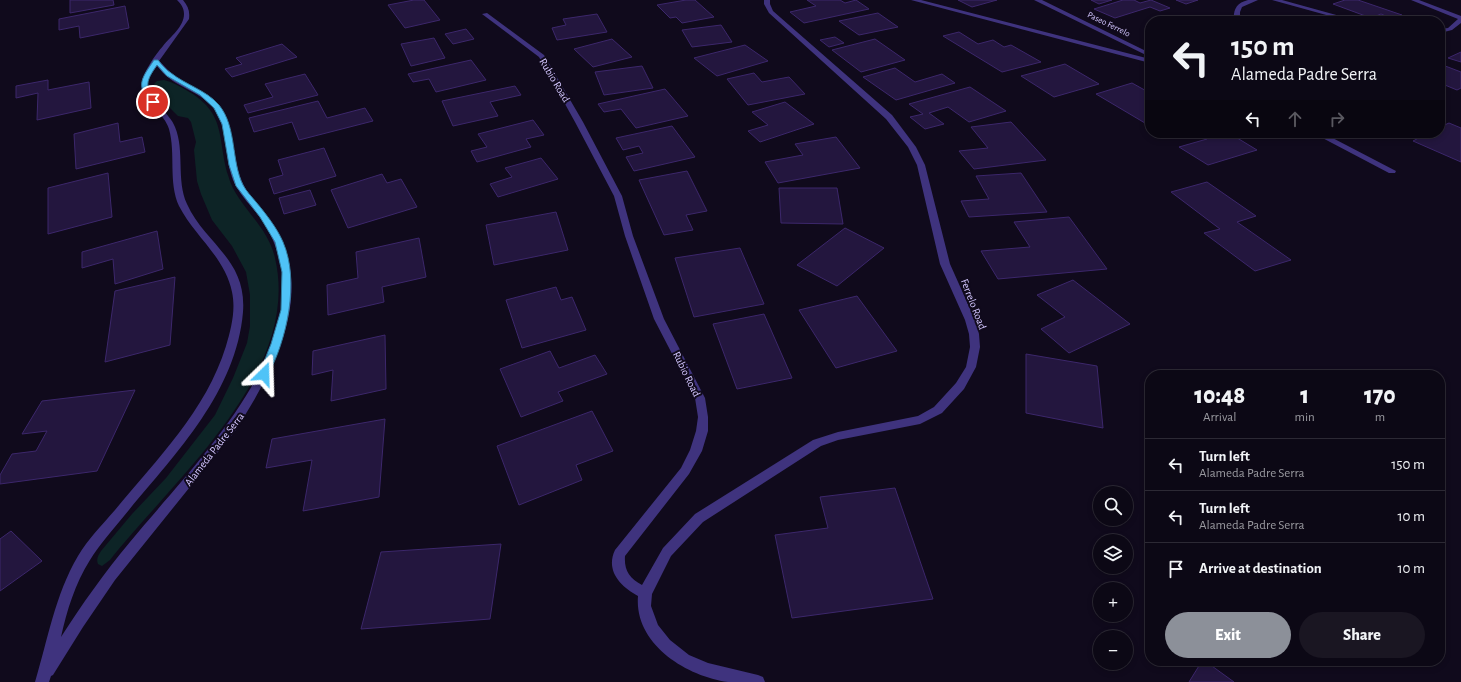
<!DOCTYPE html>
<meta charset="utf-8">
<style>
body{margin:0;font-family:"Alegreya Sans",sans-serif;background:#1a1622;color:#f1f3f6;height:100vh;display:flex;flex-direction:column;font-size:15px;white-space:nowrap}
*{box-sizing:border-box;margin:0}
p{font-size:13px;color:#9a9aa0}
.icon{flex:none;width:22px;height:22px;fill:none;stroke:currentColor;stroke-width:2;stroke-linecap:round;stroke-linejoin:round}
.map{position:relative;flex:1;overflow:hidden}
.side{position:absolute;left:1145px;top:370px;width:300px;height:296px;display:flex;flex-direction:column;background:#0c0815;border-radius:16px;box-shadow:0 2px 6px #0003,0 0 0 1px #2c2934}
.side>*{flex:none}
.top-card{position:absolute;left:1145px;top:16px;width:300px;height:122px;border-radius:16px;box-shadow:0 2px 6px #0003,0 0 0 1px #2c2934;background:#0c0815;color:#f1f3f6;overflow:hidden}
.fabs{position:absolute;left:1093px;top:486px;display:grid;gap:8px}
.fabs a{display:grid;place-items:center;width:40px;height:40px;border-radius:50%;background:#0c0815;box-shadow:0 2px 6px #0003,0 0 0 1px #2c2934;font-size:20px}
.pin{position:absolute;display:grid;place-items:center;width:34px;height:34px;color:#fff;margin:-17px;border:2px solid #fff;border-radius:50%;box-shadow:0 1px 4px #0007}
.me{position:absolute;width:44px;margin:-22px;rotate:22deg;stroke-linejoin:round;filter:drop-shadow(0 0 3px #0008)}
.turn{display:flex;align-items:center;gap:14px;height:84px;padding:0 20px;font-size:18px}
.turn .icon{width:52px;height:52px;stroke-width:2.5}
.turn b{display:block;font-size:28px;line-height:34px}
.lanes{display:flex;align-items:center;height:38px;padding:0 20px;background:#0003;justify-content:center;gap:20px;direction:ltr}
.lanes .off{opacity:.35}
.eta{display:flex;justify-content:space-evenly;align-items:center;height:68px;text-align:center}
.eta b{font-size:24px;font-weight:800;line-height:28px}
.button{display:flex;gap:8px;margin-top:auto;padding:8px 20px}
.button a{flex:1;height:46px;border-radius:24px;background:#8c9099;color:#fff;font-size:16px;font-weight:800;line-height:46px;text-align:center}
.button a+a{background:#1a1622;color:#f1f3f6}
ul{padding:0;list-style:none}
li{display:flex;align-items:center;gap:12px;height:52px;padding:0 20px;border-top:1px solid #2c2934}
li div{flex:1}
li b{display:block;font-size:15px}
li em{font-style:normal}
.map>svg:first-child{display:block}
</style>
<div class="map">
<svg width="1461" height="682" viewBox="0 0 1461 682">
<rect width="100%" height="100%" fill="#100a1c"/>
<path fill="#0d2426" d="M164,80C172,82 179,86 186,90C227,113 217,137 228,175C236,206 267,223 275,258C302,373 173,480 110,560L102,566L98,564C96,559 98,556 101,551L132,514L166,478L215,415L233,378L247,343L250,326V295L246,272L232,246L212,220L201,194L197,181L194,150L196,142L191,122L188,118L178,116L161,99L157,93L154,84L157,81Z"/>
<path fill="#23163e" stroke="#3c276b" d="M70,0H113L114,5L70,13Z
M414,0H424L440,20L405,28L388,5Z
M686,0H695L714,17L682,23L676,17L670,18L657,5Z
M807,0H840L845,3L856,0L869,9L804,23L790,12L816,6Z
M958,0H997L972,7Z
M1091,0H1112L1099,4Z
M1123,0H1134L1140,3L1151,0L1170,8L1160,11L1150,7L1115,18L1094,9Z
M1176,0H1198L1186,4Z
M1345,0H1358L1402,15L1393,19L1381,14L1371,18L1333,4Z
M125,6L129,28L80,38L79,26L59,30V19Z
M878,13L898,27L859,35L839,21Z
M597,14L607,32L557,40L552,28L566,25L563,19Z
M721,25L732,42L692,47L682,30Z
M466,29L474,39L453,44L445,34Z
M959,32L978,44L993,40L1004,47L1011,45L1041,62L1002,72L943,36Z
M835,37L844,43L829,47L820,40Z
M434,38L445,58L411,66L401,44Z
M612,39L632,57L593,67L574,49Z
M875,39L905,60L861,72L832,50Z
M282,44L297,57L232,77L225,69L242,64L236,58Z
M745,45L768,61L717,76L694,58Z
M1461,52V62L1448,58Z
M471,60L486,80L436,92L429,79L413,82L408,74Z
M1065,64L1099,84L1054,97L1021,76Z
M1440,64L1461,72V88L1457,90L1440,83Z
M642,66L653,88L604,95L595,72Z
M895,68L915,82L942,74L955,83L896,100L863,77Z
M754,73L762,82L789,77L805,94L748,105L727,79Z
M305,74L318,95L248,113L244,105L273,97L265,84Z
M48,80V90L89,82L91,108L37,120L38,93L16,98V86Z
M1132,83L1150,93V126L1096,94Z
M515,86L521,95L490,102L498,116L453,126L442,101Z
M970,87L1006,111L969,122L948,107L929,113L944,124L925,129L910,117L923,114L909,104Z
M665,89L688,116L636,128L621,109L604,112L598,104Z
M318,101L327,118L365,108L373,121L299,140L292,122L254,132L249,118Z
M785,102L814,124L760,142L748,131L768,125L752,112Z
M533,120L544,135L526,139L531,147L477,162L471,151L487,147L478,134Z
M1011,122L1046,160L974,169L959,151L988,148L971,127Z
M118,123L120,142L142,137L145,152L76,169L74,134Z
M1449,123L1461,128V162L1413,141L1428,133H1440V127Z
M672,126L695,157L634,171L626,157L643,153L639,146L623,150L616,138Z
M1197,133H1229L1257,150L1208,165L1179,147L1207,139Z
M836,137L860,168L778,183L765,162L803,155L795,144Z
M324,148L336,176L274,194L269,179L283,175L278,160Z
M541,158L558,179L498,197L490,184L512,177L505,168Z
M687,171L707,211L686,215L693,230L664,235L639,180Z
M108,173L112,217L48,234V188Z
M1021,173L1047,212L969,217L961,201L989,199L976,176Z
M382,174L387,183L401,179L417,207L348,228L331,190Z
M1207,182L1256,216L1237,222L1291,260L1255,271L1204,233L1220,229L1171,192Z
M779,188H837L843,224L781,223Z
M310,190L316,205L284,214L279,198Z
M556,212L568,250L494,265L486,225Z
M1069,217L1107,269L998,279L981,251L1030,247L1014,222Z
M845,228L884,248L837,286L797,265Z
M157,231L163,269L115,284L113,259L82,268V252Z
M419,238L426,277L382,287L384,302L328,315L327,285L358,278L356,252Z
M740,248L764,304L694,317L675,258Z
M175,277L170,345L105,362L115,291Z
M1073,280L1130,324L1069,353L1041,329L1065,317L1037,295Z
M556,287L561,300L572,297L586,330L522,348L506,300Z
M857,296L897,351L836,368L799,310Z
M764,314L792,378L737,389L713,324Z
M385,335L386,389L331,401L333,370L312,375L313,351Z
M550,351L559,368L595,355L607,374L558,392L563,401L521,417L500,369Z
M1026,354L1097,366L1103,428L1026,413Z
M135,390L97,471L0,484V475L12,454L36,451L47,431L22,434L42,401Z
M592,411L613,451L576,465L582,480L519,505L497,446Z
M385,419L379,497L303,511L312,460L266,468L272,439Z
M895,488L933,599L792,618L775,535L828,528L820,497Z
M11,531L42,561L0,591V539Z
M501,544L490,619L361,629L381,552Z
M1202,661H1205L1234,682H1189Z"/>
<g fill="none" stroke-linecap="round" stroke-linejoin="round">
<path fill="#3f337e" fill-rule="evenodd" d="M764,0H770V4L773,11L892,115L916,147L925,165L950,264L975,320L979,334L980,347L976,367L964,389L942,413L920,424L838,440L821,446L703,522L671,556L652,594L651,606L658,625L670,640L689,655L708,663L758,675L763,677L765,682C753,682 740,682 728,682C686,676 634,644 638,596C621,587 605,571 615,550L681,468L690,450L696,431L698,417L695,398L654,319L625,236L614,196L575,122L539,57L482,14L487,13L544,55L583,122L622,196L633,236L664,319L705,398L708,417V431L702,451L689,474L625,556C624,570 629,578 642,585L663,548L695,514L813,440L838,432L918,416L934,407L956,383L966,367L970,347L969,334L965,320L940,264L917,165L908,147L886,119L769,13L764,4Z
M911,0H921L1150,59V63Z
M1034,0H1042L1150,53V57Z
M1248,0H1258L1242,7L1240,12V21H1234C1233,10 1236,3 1248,0Z
M1272,0H1282L1358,21H1348Z
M1411,0H1419L1461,16V23L1452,30L1440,33V29L1448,28L1458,19Z
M1313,133H1323L1396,171L1395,173H1389Z"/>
<path fill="#3f337e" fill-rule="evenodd" d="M177,0H183C188,6 190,11 189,19L159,61C165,66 169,72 175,76C195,90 219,96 228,122C235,143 234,165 243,184C251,202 270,216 280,236C312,303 271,375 235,431L115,580L83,627L53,675L51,676L49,682H35C48,639 55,595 78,556C88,539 102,525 115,510C157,459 206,411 226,346C231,329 236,310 232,292C225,257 195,237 179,206C168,182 176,154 169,129C164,113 148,106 142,90C138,79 155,55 163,46C170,37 184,27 184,14C184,8 181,4 177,0ZM157,66C161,70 164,75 169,78C184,90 205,94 216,112C230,134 223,165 237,188C243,198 251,206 258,215C269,229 276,245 280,262C302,362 188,471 130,542C105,572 82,604 61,637C67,610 75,584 90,560C99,545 112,531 124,516C173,456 236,394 243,312C247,259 205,244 187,204C176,180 185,151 175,127C170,112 143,97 148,80C150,75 154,70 157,66Z"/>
</g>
<path fill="#4fc3f7" stroke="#337fa1" d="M154,60H158C162,65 166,70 171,73C186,85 206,90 219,105C237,127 231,161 243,185C246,191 252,197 256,202C266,214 277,228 283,242C300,281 287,340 267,377L264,378L259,374L271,344L281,310L282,272L275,242L260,217L236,186L229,165L222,124L214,108L200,95L167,76L157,65C146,81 144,86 156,102L151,103C135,85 142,78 154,60Z"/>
<g text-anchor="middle" stroke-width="4" stroke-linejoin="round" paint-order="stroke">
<g font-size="9" fill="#d3c6ff" stroke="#100a1c">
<text transform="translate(1109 24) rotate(26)" y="3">Paseo Ferrelo</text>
</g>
<g font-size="11" fill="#d3c6ff" stroke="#100a1c">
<text transform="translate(555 80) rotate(59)" y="4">Rubio Road</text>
<text transform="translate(974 304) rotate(69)" y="4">Ferrelo Road</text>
<text transform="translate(687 374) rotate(64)" y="4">Rubio Road</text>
<text transform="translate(214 449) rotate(-52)" y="4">Alameda Padre Serra</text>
</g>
</g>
</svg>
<div class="fabs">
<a><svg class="icon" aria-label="search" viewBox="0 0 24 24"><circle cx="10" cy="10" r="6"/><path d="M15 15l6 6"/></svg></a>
<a><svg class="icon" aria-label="layers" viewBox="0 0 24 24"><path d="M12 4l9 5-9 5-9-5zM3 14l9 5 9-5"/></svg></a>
<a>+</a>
<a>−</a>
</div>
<div class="pin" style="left:153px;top:102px;background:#d93025"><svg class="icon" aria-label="arrive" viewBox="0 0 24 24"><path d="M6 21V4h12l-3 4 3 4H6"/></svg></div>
<svg class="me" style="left:264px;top:374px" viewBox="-20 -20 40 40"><path d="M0-17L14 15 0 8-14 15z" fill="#4fc3f7" stroke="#fff" stroke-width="4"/></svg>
<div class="top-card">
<div class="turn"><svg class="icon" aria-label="left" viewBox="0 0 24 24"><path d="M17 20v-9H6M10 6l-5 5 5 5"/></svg><div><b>150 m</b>Alameda Padre Serra</div></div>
<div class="lanes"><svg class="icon" aria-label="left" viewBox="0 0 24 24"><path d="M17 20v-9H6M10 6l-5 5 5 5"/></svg><svg class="icon off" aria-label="ahead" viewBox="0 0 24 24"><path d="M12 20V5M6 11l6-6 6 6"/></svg><svg class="icon off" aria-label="right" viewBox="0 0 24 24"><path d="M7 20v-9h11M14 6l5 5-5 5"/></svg></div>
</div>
<section class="side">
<div class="eta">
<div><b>10:48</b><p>Arrival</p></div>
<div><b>1</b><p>min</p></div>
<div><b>170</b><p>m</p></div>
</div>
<ul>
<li><svg class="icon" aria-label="left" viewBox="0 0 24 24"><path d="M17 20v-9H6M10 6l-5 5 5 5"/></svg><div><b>Turn left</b><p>Alameda Padre Serra</p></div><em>150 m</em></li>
<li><svg class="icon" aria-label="left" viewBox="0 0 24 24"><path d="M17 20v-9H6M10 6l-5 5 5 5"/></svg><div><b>Turn left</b><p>Alameda Padre Serra</p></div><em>10 m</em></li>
<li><svg class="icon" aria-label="arrive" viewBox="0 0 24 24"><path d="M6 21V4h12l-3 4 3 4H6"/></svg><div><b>Arrive at destination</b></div><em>10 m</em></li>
</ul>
<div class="button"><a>Exit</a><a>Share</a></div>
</section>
</div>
